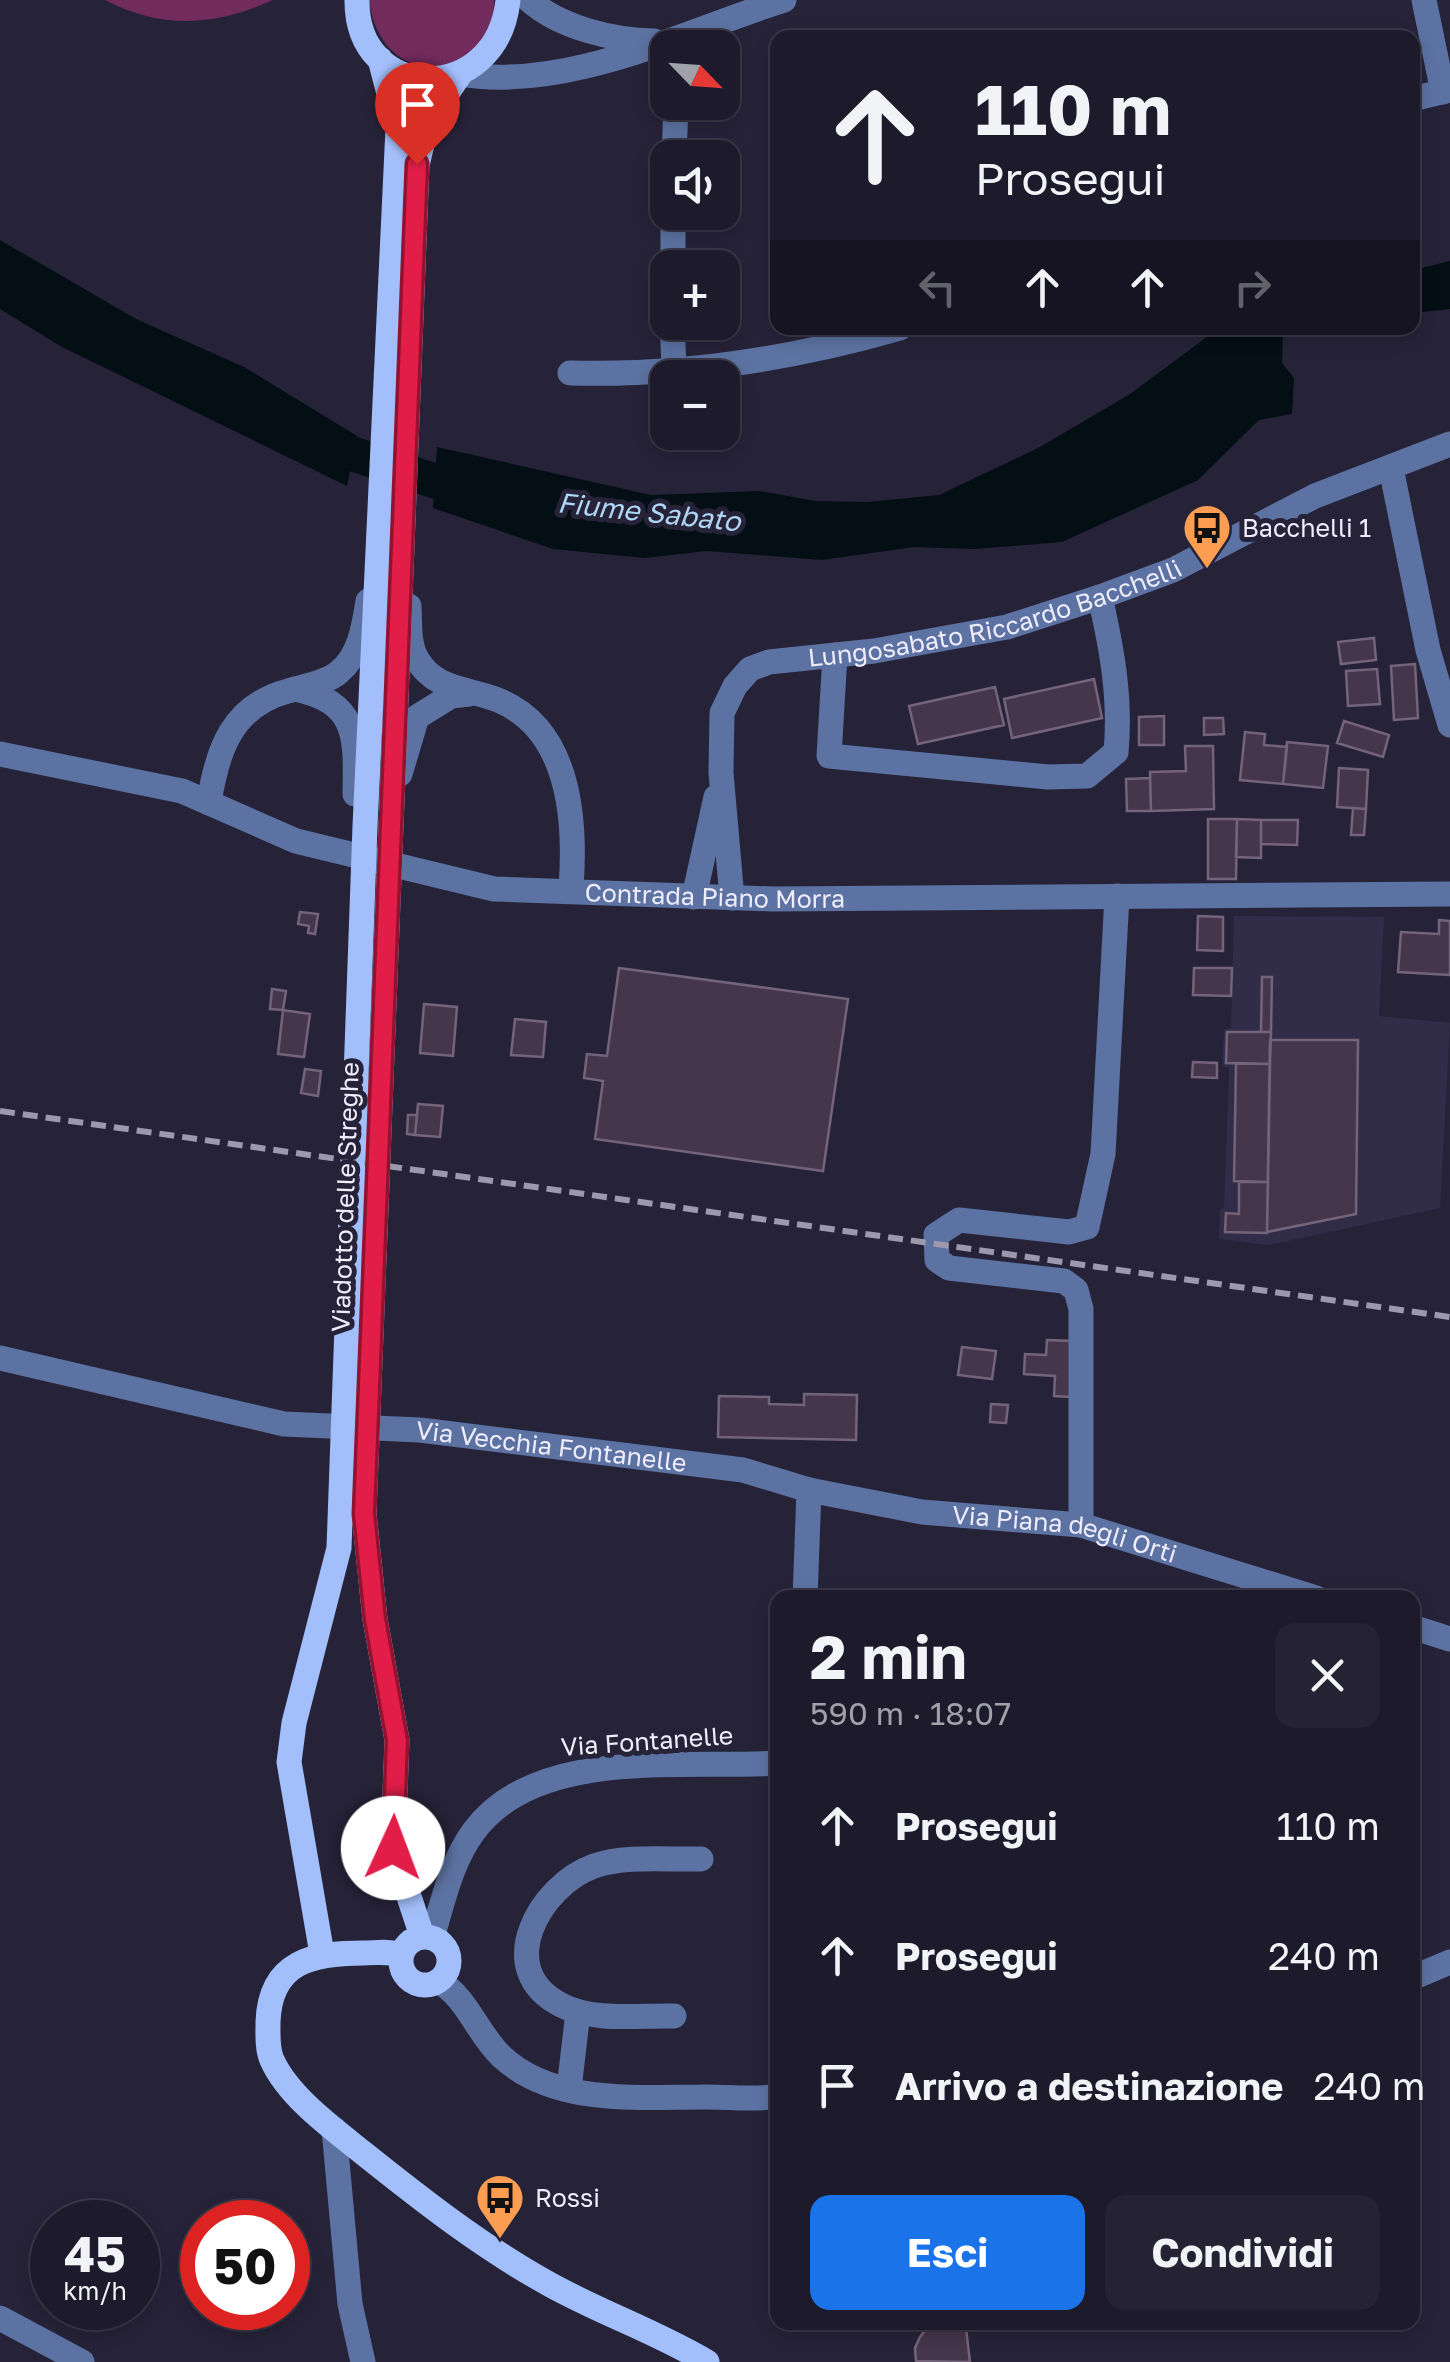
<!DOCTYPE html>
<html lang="it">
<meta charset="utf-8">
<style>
body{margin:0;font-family:"Golos Text",sans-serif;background:#252333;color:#f1f3f6;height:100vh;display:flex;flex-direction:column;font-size:38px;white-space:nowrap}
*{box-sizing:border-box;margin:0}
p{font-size:32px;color:#a0a1a9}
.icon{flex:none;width:55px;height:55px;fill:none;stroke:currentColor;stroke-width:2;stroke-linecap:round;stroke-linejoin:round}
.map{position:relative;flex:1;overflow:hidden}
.details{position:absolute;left:770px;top:1590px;width:650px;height:740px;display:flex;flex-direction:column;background:#1c1a2b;border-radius:20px;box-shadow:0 5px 15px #0003,0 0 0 2px #3a3847}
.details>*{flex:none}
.banner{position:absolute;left:770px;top:30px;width:650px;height:305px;border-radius:20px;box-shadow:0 5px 15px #0003,0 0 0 2px #3a3847;background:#1c1a2b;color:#f1f3f6;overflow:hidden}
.needle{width:65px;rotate:115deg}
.controls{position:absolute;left:650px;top:30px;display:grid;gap:20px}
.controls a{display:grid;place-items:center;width:90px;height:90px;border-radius:20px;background:#1c1a2b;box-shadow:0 5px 15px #0003,0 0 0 2px #3a3847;font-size:50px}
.speed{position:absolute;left:30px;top:2200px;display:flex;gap:20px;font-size:50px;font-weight:700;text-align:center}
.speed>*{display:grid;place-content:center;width:130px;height:130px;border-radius:50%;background:#1c1a2b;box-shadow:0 5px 15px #0003,0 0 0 2px #3a3847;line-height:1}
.speed small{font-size:25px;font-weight:400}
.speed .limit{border:15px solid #d22;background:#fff;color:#111}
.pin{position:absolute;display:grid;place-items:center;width:85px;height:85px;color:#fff;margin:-102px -42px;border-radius:50% 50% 50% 0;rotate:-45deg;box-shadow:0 0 10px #0007}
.pin .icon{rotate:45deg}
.me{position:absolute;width:110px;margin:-55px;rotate:2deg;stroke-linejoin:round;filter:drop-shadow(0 0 8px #0008)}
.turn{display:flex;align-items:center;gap:35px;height:210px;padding:0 40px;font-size:45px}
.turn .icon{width:130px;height:130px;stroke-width:2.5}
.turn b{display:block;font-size:70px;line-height:85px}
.lanes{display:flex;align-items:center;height:95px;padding:0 40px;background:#0003;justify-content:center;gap:50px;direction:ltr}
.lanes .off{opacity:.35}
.round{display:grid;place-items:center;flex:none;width:105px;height:105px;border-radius:20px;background:#252333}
.head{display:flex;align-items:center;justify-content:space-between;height:170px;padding:0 40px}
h1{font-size:60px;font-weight:700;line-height:75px}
.primary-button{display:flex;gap:20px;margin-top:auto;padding:20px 40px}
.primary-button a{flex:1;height:115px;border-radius:20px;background:#1a73e8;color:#fff;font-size:40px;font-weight:700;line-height:115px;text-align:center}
.primary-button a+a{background:#252333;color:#f1f3f6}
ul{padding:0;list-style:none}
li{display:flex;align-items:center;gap:30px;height:130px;padding:0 40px}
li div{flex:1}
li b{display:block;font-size:38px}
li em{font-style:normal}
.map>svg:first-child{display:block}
</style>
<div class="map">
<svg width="1450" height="2362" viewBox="0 0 1450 2362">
<rect width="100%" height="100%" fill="#262339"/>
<path fill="#312d49" d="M1234,916L1384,917L1379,1016L1450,1023L1440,1208L1269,1245L1219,1239L1220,1209L1224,1208L1229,1068L1222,1066L1224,1029L1231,1028Z"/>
<path fill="#712b5c" d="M105,0H273C215,26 163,30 105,0Z
M369,0H494C497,81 381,97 369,0Z"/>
<path fill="#040e15" d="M0,240L136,319L244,367L357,436L347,486L62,347L0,309Z
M1450,261V309L1413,313V270Z
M1219,328H1283L1282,363L1294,378L1292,414L1259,420L1198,480L1062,542L975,549L914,547L822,560L706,551L645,558L553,549L433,508L437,447L651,495L760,491L815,501L867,502L939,495L1040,447L1130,394Z"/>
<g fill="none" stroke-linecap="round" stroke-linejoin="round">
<path stroke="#040e15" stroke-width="35" d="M308,439L477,495"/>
</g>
<path fill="#45364b" stroke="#74647b" stroke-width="2.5" d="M1374,638L1376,660L1341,664L1338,642Z
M1415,664L1418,718L1394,720L1391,666Z
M1377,669L1380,704L1348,706L1346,671Z
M1094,679L1102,718L1012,738L1004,699Z
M995,687L1004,725L918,744L909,706Z
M1164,716V745H1139V717Z
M1204,718H1223L1224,734L1204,735Z
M1344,721L1389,735L1383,757L1337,743Z
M1245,732L1265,734L1264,745L1287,747L1283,784L1240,780Z
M1287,742L1328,746L1323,788L1283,784Z
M1185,746H1213L1214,809L1151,811L1150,772L1186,771Z
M1339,768L1368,770L1366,809L1337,807Z
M1150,778L1151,811H1127L1126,779Z
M1353,808L1366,809L1364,835H1351Z
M1208,819H1237L1236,879H1208Z
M1237,819L1261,820V858L1236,857Z
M1261,820H1298L1297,845L1261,844Z
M300,912L318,914L315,934L308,933L309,926L298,924Z
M1198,916L1223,917V951L1197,950Z
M1439,920L1450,921V975L1398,972L1401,932L1439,934Z
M619,968L848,999L823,1171L595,1139L603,1081L584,1078L587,1054L607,1056Z
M1194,968H1232L1231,996L1193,995Z
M1262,977H1272L1271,1032H1261Z
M272,989L286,991L283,1010L270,1009Z
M424,1004L457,1007L453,1056L420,1053Z
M283,1010L310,1014L304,1057L278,1054Z
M515,1019L546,1022L543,1057L511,1055Z
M1227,1032H1271L1270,1064L1226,1063Z
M1270,1040H1358L1356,1214L1267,1232Z
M1193,1062L1217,1063V1078L1192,1077Z
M1236,1063L1270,1064L1268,1182L1234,1181Z
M305,1069L321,1071L318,1096L301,1093Z
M418,1104L443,1106L440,1137L415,1135Z
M408,1115H417L415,1135L407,1134Z
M1239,1182H1268L1267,1233L1225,1232L1226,1213L1239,1214Z
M1047,1340L1073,1341L1070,1397L1054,1396L1055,1376L1024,1374L1025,1354L1046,1355Z
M962,1347L996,1351L992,1379L958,1375Z
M804,1394L857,1395L856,1440L718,1437L719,1396L769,1397V1404L804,1405Z
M991,1404L1008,1405L1006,1423L990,1422Z
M942,2324L966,2328L970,2362L916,2361L915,2348L920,2337L927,2328Z"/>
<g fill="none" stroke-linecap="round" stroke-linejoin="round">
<g stroke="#5c72a2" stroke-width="25">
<path d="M529,0C560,28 613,40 654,41"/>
<path d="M1424,0L1443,92"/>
<path d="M460,74C566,92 686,31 784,0"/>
<path d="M1412,99L1450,90"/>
<path d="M674,158L676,102"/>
<path d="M673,268V212"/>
<path d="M672,322L674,367"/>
<path d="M570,373C682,376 792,359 900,328"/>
<path d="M1391,468L1428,650L1450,725"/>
<path d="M409,606C410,622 408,644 417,659C435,691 469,688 498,700C571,730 576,821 571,888"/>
<path d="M835,655L829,756L1048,777L1087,776L1116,752C1121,699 1112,649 1100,597"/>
<path d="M295,689C359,702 356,739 355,794"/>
<path id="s1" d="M0,754L182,791L296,841L494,889L773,899L1450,894"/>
<path d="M400,774L417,717L451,696L469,694"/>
<path d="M209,803C217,750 232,706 288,691C304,686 327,683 339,672C360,655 364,626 368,601"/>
<path d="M694,897L716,797"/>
<path id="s2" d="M732,898L721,773L722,713L735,686L750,669L769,662L874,651L1007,627L1100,597L1173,570L1315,496L1450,444"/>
<path id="s3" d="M0,1358L284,1424L420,1430L743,1470L809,1490L922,1512L1081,1525L1316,1598"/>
<path d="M1081,1525V1309L1076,1290L1064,1281L949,1268L937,1260L936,1235L959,1220L1069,1232L1087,1227L1103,1154L1117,896"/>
<path d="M805,1598L809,1490"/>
<path d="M1412,1627L1450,1639"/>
<path d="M432,1938C443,1901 451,1862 474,1831C537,1746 684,1769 778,1763"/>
<path d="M1412,1978L1450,1962"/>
<path d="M438,1981C467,1997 477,2033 501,2056C553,2105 636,2097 701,2097C726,2096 753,2101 778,2096"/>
<path d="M674,2016C639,2015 593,2022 561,2005C492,1970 539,1886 594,1866C626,1855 667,1860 701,1859"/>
<path d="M569,2089L578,2012"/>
<path d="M334,2129L350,2304L363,2362"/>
<path d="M0,2318L82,2362"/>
</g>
<path stroke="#a3bffb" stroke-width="25" d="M357,0C356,103 497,107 508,0
M422,1936L393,1848L397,1740L375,1619L364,1513L417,165L427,123L460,74
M401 1961a24 24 0 1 1 48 0a24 24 0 1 1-48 0Z
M322,1954L289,1762L294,1723L339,1548L365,826L398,128L380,59
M401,1956C389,1950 377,1953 364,1953C313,1953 270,1961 268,2022C268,2034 267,2049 272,2060C288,2096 332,2128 362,2152C422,2200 482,2247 549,2284C601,2313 657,2332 707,2362"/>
<path stroke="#9b99ab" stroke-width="6" stroke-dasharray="15 8" stroke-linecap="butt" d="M0,1111L1450,1317"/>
</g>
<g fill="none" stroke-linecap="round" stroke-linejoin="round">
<g stroke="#92132f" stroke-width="25">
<path id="route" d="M393,1848L397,1740L375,1619L364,1514L417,164"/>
</g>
<use href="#route" stroke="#e11d48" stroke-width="18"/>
</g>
<defs>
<g id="bus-pin" transform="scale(2.5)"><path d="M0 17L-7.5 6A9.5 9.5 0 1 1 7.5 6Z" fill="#fc9d52" stroke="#262339"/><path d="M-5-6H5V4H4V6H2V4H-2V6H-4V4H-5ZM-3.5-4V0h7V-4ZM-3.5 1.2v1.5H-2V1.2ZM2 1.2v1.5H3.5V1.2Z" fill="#111"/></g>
</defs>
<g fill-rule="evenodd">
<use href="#bus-pin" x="1207" y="528"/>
<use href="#bus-pin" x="500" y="2198"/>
</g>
<g text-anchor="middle" stroke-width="10" stroke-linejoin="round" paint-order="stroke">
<g font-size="25" fill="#efedfc" stroke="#262339" text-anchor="start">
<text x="1242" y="537">Bacchelli 1</text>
<text x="535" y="2207">Rossi</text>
</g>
<g font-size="25" fill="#efedfc" stroke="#262339">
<text dy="9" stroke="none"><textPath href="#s2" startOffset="490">Lungosabato Riccardo Bacchelli</textPath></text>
<text dy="9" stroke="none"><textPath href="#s1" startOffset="735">Contrada Piano Morra</textPath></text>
<text transform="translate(345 1197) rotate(-88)" y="9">Viadotto delle Streghe</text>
<text dy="9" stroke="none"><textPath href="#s3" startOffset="560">Via Vecchia Fontanelle</textPath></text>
<text dy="9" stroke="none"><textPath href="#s3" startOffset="1082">Via Piana degli Orti</textPath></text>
<text transform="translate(647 1741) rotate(-4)" y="9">Via Fontanelle</text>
</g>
<g font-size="28" font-style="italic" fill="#aed6f4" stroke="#262339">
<text transform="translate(649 512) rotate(6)" y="10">Fiume Sabato</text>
</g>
</g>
</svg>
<div class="controls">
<a><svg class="needle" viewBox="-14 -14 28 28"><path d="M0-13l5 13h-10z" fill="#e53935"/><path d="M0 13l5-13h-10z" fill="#a0a1a9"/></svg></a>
<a><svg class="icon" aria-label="sound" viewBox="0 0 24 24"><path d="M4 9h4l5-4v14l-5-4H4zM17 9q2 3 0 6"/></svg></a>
<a>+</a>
<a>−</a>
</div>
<div class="speed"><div>45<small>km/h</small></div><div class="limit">50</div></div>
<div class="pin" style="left:417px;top:164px;background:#d93025"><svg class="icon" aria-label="arrive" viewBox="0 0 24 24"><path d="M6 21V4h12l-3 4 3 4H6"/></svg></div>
<svg class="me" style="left:393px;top:1848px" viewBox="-20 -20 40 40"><circle r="19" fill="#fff"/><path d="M0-13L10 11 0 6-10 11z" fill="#e11d48"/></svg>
<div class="banner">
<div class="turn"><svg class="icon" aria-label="ahead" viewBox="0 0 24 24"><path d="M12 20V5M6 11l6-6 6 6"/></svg><div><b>110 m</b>Prosegui</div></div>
<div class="lanes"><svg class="icon off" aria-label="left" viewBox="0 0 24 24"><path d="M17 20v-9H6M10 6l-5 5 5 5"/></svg><svg class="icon" aria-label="ahead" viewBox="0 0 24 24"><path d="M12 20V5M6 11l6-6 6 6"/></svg><svg class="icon" aria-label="ahead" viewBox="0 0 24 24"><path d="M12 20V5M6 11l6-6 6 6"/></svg><svg class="icon off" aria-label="right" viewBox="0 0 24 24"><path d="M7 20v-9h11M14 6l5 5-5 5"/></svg></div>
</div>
<section class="details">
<div class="head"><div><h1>2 min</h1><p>590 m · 18:07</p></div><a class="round"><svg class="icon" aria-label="close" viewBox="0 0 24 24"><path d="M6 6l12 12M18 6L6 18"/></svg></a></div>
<ul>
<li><svg class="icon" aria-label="ahead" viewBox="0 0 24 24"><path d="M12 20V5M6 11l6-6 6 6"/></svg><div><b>Prosegui</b></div><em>110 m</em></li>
<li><svg class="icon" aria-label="ahead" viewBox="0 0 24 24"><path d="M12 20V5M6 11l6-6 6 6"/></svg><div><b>Prosegui</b></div><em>240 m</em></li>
<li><svg class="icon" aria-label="arrive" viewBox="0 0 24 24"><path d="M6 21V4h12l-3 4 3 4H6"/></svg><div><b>Arrivo a destinazione</b></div><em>240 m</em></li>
</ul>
<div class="primary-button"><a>Esci</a><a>Condividi</a></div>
</section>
</div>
